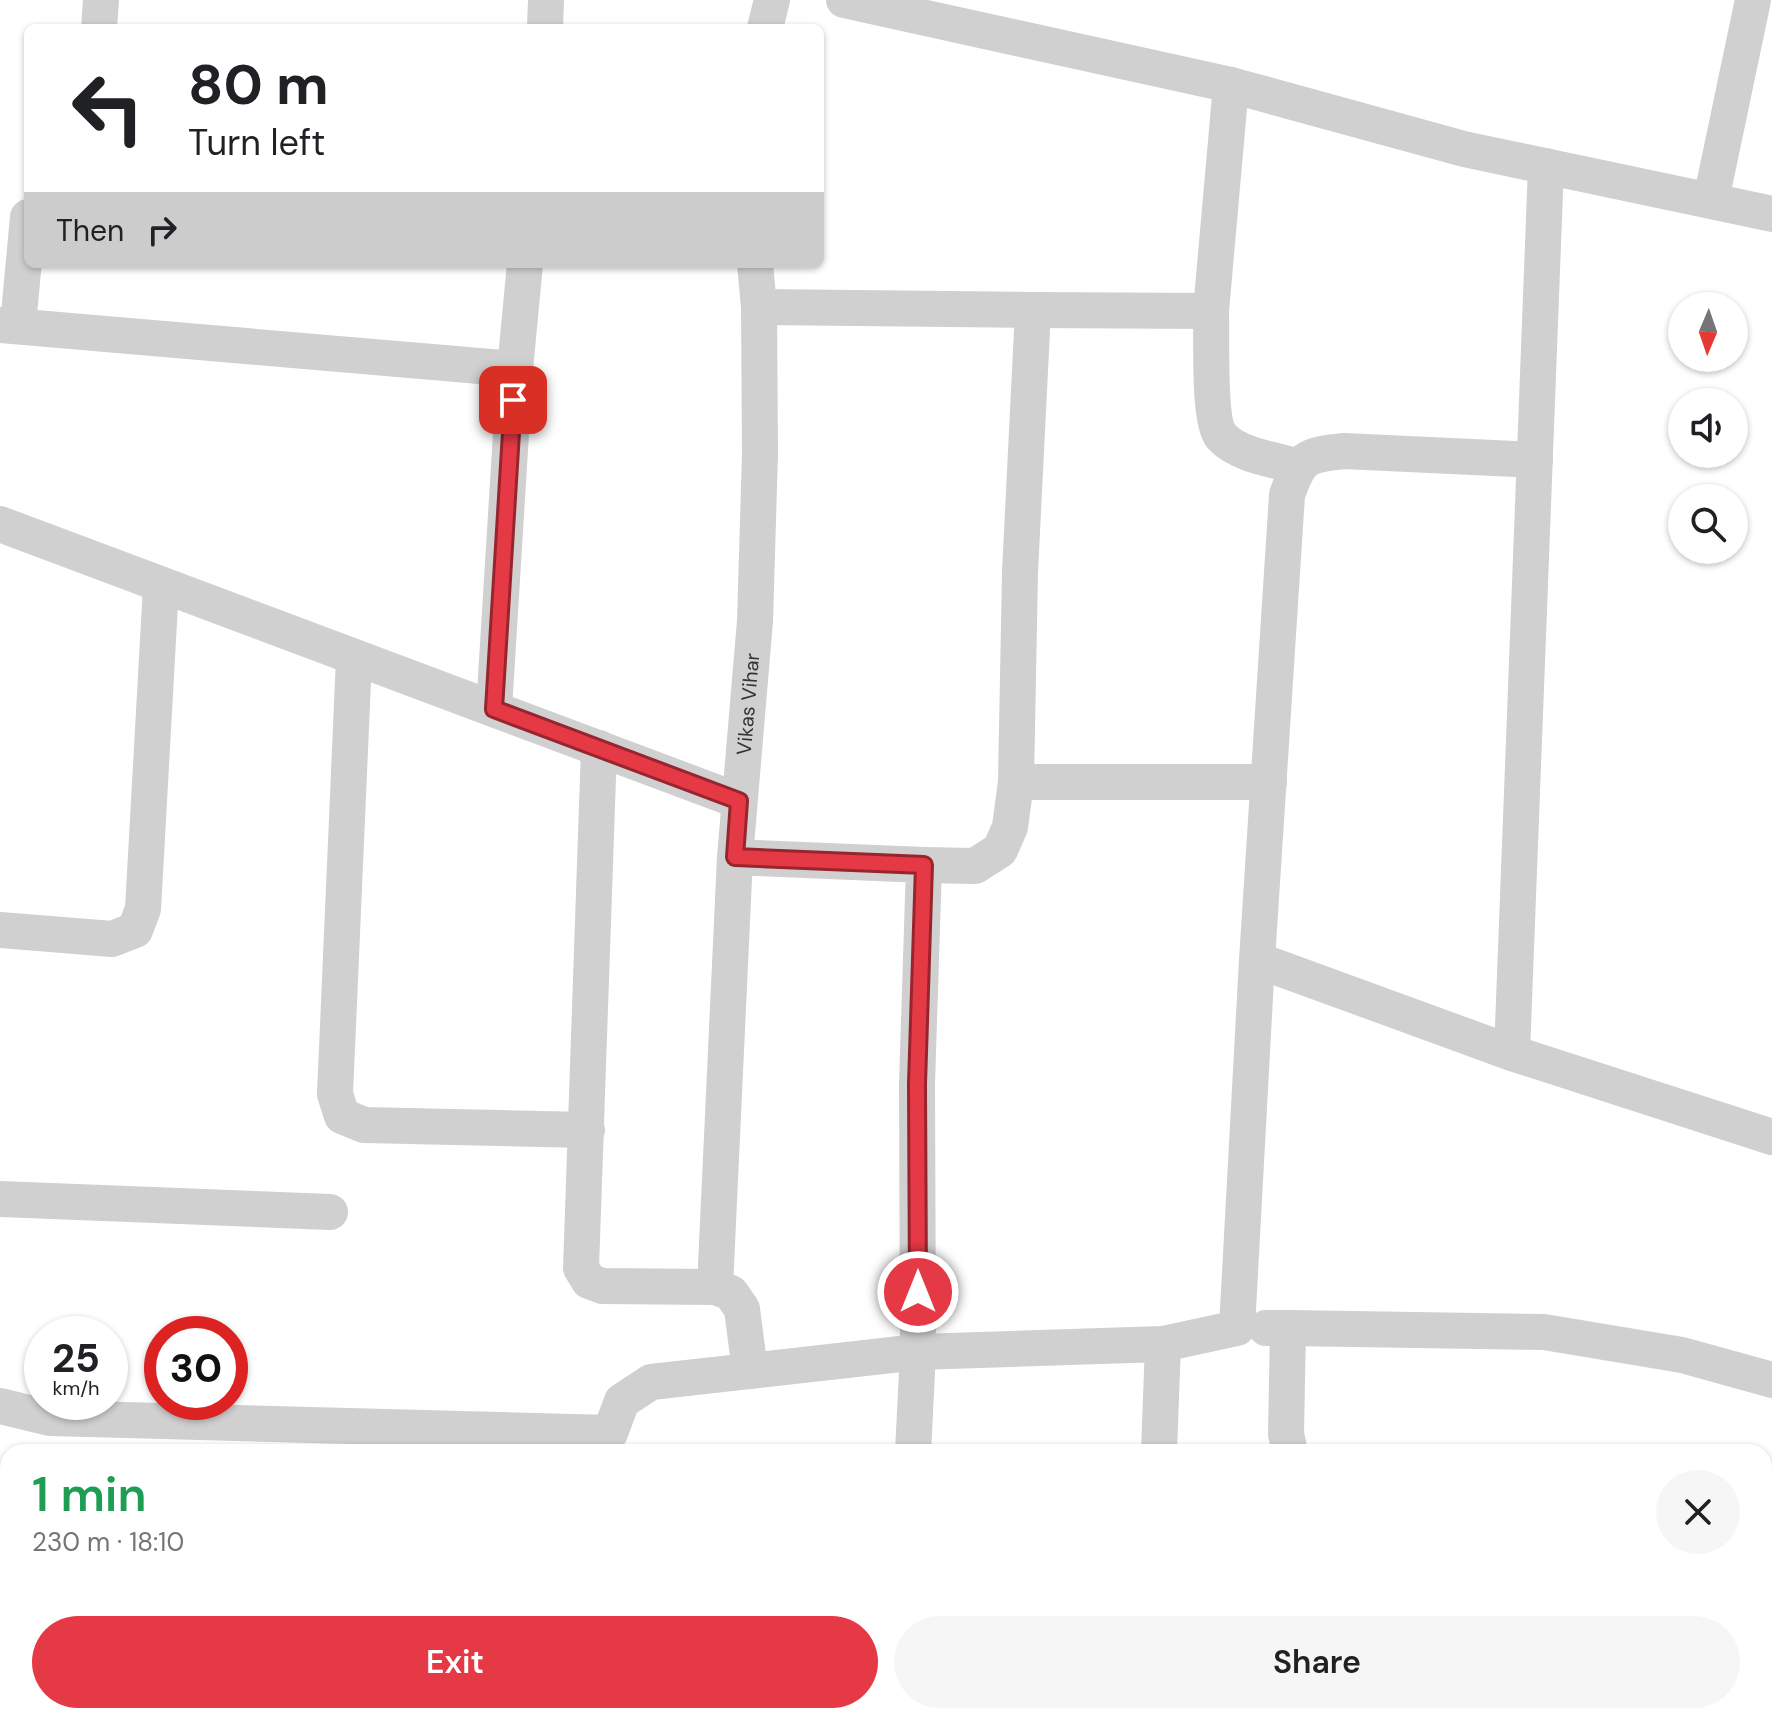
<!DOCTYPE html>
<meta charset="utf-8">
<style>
body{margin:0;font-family:"DM Sans",sans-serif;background:#f6f6f6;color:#202124;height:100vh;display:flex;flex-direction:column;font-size:30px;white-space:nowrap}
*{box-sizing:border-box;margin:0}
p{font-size:26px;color:#757577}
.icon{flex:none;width:44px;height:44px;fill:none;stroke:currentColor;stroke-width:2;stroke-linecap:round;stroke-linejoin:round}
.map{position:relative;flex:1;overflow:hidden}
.side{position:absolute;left:0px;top:1444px;width:1772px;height:280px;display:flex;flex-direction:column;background:#fff;border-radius:24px 24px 0 0;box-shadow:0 2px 6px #0004}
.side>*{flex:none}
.hud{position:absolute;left:24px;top:24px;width:800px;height:244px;border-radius:12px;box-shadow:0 2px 6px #0004;background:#fff;color:#202124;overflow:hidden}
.needle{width:52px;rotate:182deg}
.tools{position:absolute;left:1668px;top:292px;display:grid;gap:16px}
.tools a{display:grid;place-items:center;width:80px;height:80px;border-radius:50%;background:#fff;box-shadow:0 2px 6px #0004;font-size:40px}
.speed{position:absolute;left:24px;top:1316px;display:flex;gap:16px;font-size:40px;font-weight:700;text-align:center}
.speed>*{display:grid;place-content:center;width:104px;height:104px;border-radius:50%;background:#fff;box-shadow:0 2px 6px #0004;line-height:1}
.speed small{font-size:20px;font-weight:400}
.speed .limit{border:12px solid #d22;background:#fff;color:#111}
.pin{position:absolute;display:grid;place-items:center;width:68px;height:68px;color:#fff;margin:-34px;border-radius:16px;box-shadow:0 4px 12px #0006}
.me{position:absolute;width:88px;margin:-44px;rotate:0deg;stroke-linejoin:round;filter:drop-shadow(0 0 6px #0008)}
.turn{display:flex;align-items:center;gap:28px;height:168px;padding:0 32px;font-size:36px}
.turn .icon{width:104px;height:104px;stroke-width:2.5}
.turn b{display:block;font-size:56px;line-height:68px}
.then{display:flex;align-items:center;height:76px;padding:0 32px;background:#0003;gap:16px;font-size:30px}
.round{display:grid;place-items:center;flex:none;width:84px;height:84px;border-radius:42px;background:#f6f6f6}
.head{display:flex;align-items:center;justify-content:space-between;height:136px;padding:0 32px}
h1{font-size:48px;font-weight:600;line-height:60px;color:#1e9e55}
.primary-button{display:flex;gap:16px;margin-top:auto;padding:16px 32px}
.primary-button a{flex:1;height:92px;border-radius:48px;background:#e63946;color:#fff;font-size:32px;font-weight:600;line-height:92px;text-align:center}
.primary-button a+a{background:#f6f6f6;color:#202124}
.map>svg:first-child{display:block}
</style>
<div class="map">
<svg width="1772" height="1724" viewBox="0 0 1772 1724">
<rect width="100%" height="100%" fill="#fff"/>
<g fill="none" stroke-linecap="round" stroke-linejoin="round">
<g stroke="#d0d0d0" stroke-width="36">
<path d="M844,0L1231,85L1464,149L1772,214"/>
<path d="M99,28L101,0"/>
<path d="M545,28L546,0"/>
<path d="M765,28L772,0"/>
<path d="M1711,200L1753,0"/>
<path d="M759,307L1033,310L1020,572L1016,782L1010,827L1000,850L975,866L924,865"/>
<path d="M1033,310L1211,311L1231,85"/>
<path d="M1211,311C1212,335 1208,420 1221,436C1237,455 1275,460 1297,466"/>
<path d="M0,325L515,369"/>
<path d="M18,325L28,217"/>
<path d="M1535,460L1344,451C1304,455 1300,458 1287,495L1257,960L1512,1053L1772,1137"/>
<path d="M0,524L739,801"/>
<path d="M354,658L335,1094L342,1116L364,1125L587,1130"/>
<path d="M494,709L515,369L525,264"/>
<path d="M599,748L581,1268L589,1281L602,1286L715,1287L731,1293L742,1309L750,1371"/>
<path d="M1016,782H1269"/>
<path d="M735,857L924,865L917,1084L918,1352L913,1452"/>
<path d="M0,930L112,939L135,930L143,909L161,586"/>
<path d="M1512,1053L1546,166"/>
<path d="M0,1199L330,1212"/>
<path id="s1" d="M715,1287L735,857L755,621L760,454L759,307L755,264"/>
<path d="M1266,1328H1288L1286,1434L1290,1452"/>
<path d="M1288,1328L1544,1332L1682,1355L1772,1380"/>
<path d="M0,1406L50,1418L610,1433L622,1401L651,1382L918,1352L1163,1344L1237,1328L1257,960"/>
<path d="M1159,1452L1163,1344"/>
<path d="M1764,1586L1772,1590"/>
<path d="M1702,1716L1714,1724"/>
<path d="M607,1724V1716"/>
<path d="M1148,1724L1149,1716"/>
<path d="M1336,1724L1341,1716"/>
<path d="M1599,1724L1605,1716"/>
</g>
</g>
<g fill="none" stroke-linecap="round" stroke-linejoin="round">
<g stroke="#96252e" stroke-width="20">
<path id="route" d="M513,400L494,709L739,801L735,857L924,865L917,1084L918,1292"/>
</g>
<use href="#route" stroke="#e63946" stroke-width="14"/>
</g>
<g text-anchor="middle" stroke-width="8" stroke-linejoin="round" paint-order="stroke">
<g font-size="20" fill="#333" stroke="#fff">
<text dy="7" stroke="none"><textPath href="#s1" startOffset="584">Vikas Vihar</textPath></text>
</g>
</g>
</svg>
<div class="tools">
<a><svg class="needle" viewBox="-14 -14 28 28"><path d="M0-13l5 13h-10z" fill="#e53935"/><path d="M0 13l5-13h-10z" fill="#757577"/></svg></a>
<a><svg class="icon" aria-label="sound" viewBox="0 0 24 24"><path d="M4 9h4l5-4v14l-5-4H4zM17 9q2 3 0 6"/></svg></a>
<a><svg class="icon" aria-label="search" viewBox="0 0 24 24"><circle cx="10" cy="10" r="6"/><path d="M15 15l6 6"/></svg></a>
</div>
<div class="speed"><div>25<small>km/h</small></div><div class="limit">30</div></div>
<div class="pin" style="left:513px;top:400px;background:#d93025"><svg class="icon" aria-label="arrive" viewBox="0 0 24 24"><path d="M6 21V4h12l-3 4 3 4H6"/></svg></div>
<svg class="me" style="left:918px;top:1292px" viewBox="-20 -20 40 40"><circle r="17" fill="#e63946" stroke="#fff" stroke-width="3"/><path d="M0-11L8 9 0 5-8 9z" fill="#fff"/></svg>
<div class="hud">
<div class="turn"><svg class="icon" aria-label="left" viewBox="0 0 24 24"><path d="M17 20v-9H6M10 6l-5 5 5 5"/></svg><div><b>80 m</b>Turn left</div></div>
<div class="then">Then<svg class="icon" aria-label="right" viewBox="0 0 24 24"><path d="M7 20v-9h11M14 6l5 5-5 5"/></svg></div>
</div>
<section class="side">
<div class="head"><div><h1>1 min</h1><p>230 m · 18:10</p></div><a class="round"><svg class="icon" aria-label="close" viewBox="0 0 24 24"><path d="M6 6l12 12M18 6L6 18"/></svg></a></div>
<div class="primary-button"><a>Exit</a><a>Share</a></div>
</section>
</div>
